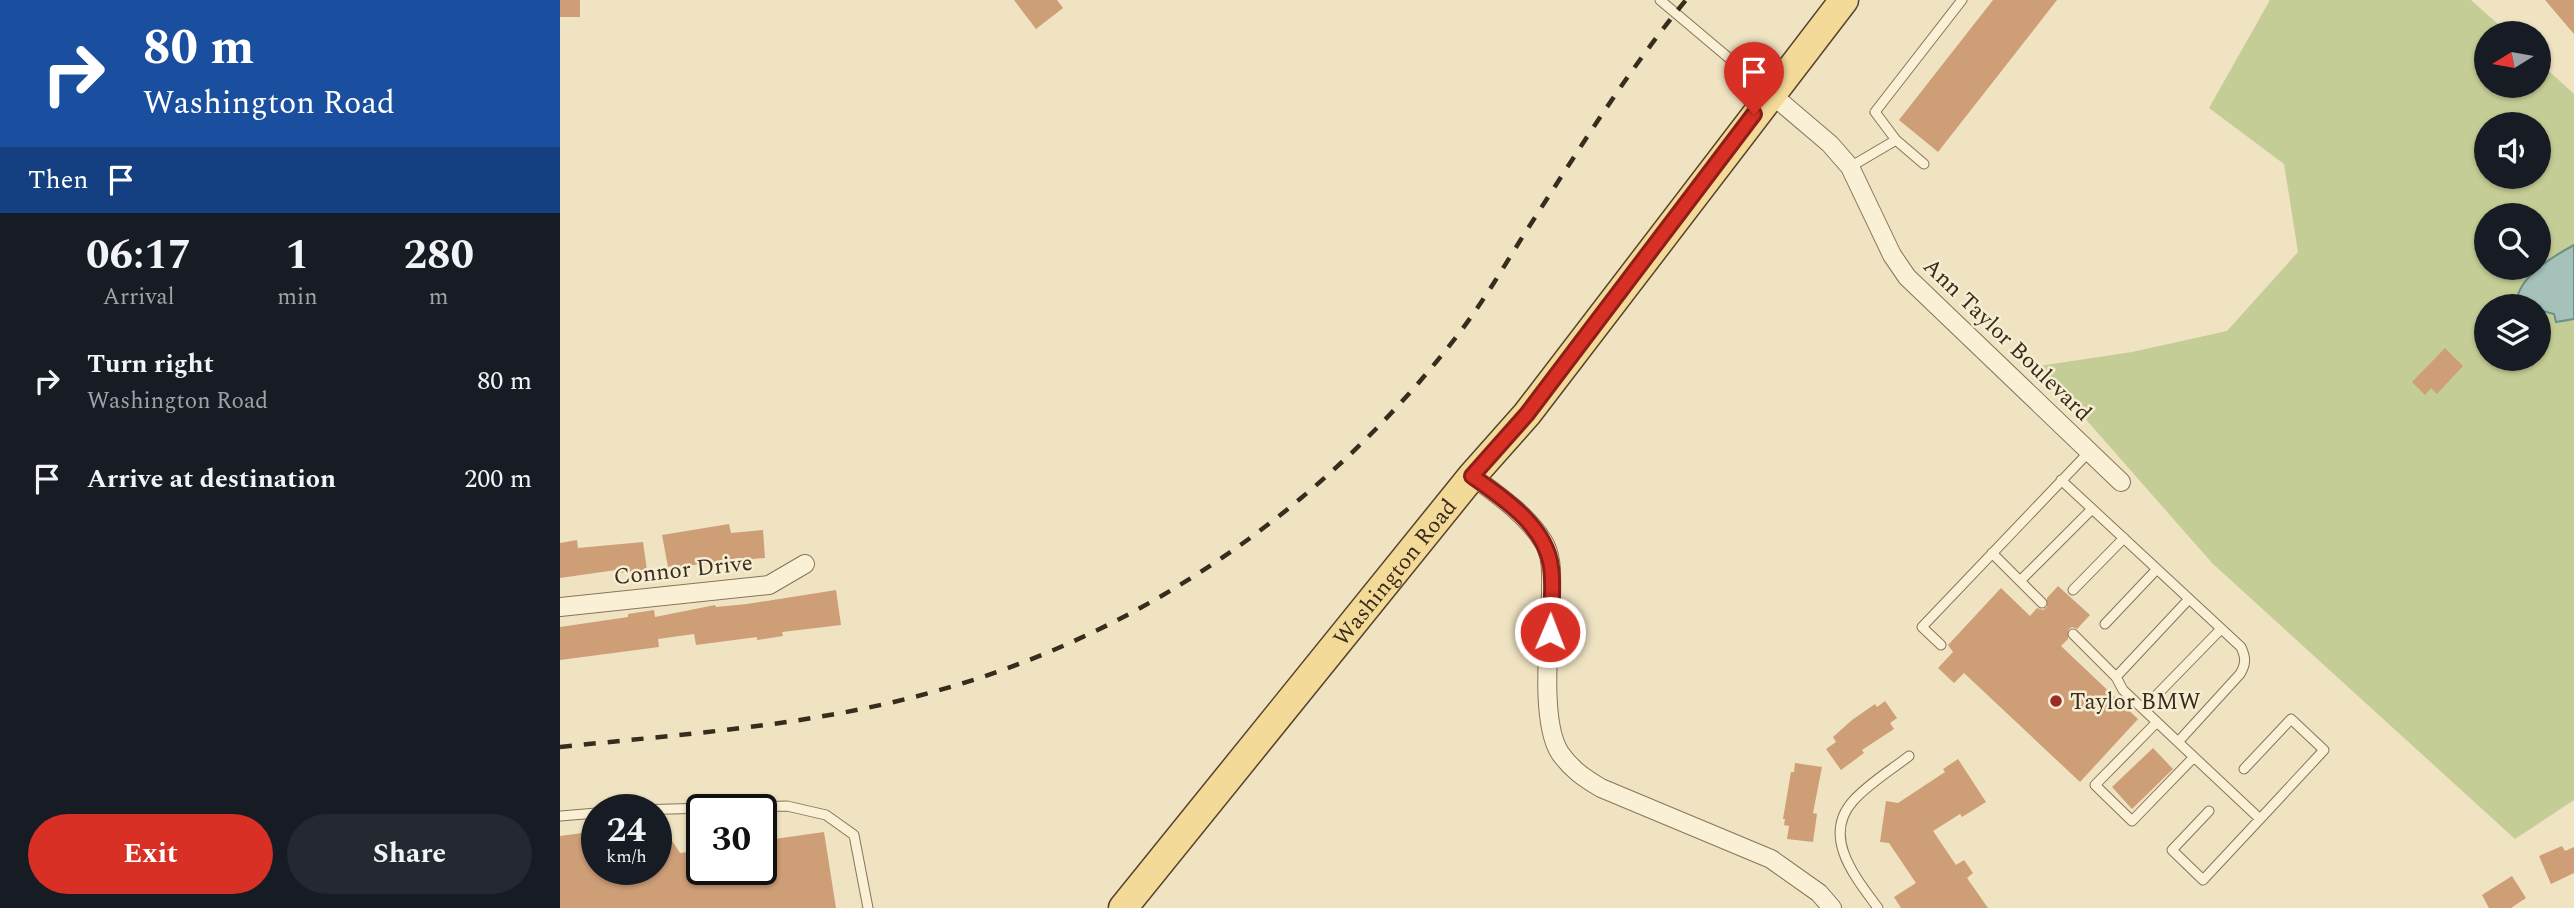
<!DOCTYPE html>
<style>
body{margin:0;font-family:Spectral,serif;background:#242831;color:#f1f3f6;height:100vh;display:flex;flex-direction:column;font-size:26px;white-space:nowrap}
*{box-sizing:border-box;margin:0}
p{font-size:23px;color:#9ea1a6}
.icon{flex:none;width:38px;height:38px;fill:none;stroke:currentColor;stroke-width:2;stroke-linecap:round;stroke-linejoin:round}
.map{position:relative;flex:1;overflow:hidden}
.side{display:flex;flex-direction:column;background:#171b24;width:560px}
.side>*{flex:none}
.hud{background:#1a4fa0;color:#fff;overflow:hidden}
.needle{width:46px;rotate:259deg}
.fabs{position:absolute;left:1914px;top:21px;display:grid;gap:14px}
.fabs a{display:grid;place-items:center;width:77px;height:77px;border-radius:50%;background:#171b24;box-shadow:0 2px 5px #0004;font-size:35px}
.speed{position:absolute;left:21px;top:794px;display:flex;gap:14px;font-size:35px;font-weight:700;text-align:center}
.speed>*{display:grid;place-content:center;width:91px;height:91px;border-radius:50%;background:#171b24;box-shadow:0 2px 5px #0004;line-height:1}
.speed small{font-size:18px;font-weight:400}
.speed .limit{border:4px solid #111;border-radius:10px;background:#fff;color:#111}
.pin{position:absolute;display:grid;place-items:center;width:60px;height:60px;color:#fff;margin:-72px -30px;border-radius:50% 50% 50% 0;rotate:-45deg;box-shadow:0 0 7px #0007}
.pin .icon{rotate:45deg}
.me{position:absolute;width:77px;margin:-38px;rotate:1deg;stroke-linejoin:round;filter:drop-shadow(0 0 5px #0008)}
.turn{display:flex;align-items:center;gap:24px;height:147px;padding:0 28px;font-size:32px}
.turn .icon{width:91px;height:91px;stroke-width:2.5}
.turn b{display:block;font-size:49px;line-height:60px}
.then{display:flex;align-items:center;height:66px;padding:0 28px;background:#0003;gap:14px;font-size:26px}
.eta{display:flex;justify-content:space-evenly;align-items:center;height:119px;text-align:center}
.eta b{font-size:42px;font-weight:700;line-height:49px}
.button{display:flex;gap:14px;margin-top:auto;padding:14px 28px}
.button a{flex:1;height:80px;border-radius:42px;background:#d93025;color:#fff;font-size:28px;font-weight:700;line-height:80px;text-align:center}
.button a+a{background:#242831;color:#f1f3f6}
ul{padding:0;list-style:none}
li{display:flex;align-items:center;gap:21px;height:98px;padding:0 28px}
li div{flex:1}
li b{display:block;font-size:26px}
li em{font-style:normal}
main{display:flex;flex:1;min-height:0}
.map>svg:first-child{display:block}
</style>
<main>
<section class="side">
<div class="hud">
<div class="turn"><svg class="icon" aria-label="right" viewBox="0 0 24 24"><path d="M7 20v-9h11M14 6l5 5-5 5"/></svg><div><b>80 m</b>Washington Road</div></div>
<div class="then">Then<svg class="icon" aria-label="arrive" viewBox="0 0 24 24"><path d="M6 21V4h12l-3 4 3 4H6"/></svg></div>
</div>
<div class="eta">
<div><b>06:17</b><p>Arrival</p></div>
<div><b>1</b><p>min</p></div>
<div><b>280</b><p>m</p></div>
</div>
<ul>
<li><svg class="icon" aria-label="right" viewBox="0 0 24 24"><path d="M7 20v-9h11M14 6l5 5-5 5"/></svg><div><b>Turn right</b><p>Washington Road</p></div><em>80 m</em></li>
<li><svg class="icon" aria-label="arrive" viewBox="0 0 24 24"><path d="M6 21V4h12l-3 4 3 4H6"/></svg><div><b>Arrive at destination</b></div><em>200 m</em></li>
</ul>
<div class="button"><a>Exit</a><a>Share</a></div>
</section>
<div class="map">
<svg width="2014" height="908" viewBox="0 0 2014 908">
<rect width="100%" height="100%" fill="#efe3c2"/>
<path fill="#c5cd96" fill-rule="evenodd" d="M1710,0H1911L1948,33H1927V86H1979V62L2014,94V800L1955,839L1652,563L1479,366L1572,352L1667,331L1738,252L1724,164L1649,108ZM1927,124H1979V177H1927ZM1927,215H1979V268H1927ZM1927,306H1979V359H1927Z"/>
<path fill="#a5c1ba" stroke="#6b9088" stroke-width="2" d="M2014,245V319L1996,322L1994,314L1979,310V306L1956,305C1957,277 1992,257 2014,245Z"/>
<path fill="#ce9e77" d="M0,0H20V17H0Z
M454,0H497L503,8L476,29Z
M1433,0H1497L1378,152L1339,120Z
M1985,0H2014V34Z
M1885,348L1903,366L1877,394L1871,388L1865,395L1852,382Z
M169,524L171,533L203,530L205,558L181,560L180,558L120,567V565L108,567L102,535Z
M17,540L18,548L83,542L87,570L57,573L56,570L0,578V543Z
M1498,586L1530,615L1517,629L1512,627L1508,630V639L1501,646L1578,719L1520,782L1404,673L1394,683L1378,668L1393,652L1388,645L1441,588L1470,616L1477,608L1483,610L1487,607V598Z
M276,590L281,625L222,632L223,636L197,640V637L136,645L134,634L98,639L99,647L0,660V627L68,617V614L94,610L95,617L155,605L156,607L187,604Z
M1325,701L1337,718L1330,723L1334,729L1302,750L1304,753L1281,770L1266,749L1276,742L1273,737L1292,720L1315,704L1317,707Z
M1593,748L1613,769L1572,809L1552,787Z
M1398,759L1426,802L1402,817L1400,814L1373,831L1396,865L1404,860L1413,873L1407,878L1428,908H1341L1334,897L1356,883L1329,843L1320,842L1326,801L1338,803L1385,772L1383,769Z
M1235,763L1262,767L1253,813L1257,814L1253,842L1227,839L1229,826L1224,825L1225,819H1223L1231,772H1234Z
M37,831V870H96V841L111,839L120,853L142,850V870H201V841L264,832L276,908H0V836Z
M2002,846L2005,851L2014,847V873L1991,884L1979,856Z
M1952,876L1966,898L1951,908H1929L1922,895Z"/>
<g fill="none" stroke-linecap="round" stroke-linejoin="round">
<g stroke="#897459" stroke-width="11">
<path id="service" d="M1100,0L1208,91
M1364,164L1336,140L1315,112L1402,0
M1290,167L1336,140
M1501,480L1681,647C1686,658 1686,664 1680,674L1618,742L1700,819L1764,750L1731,719L1684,769
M1432,553L1460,581L1532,509
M1460,581L1482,603
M1513,590L1564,538
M1545,624L1597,569
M1513,634L1556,677
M1381,645L1362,627L1529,452
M1583,709L1661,629
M1597,722L1535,785L1572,821L1634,757
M1618,742L1563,690L1556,677L1629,599
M74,810L227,806L266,815L294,835L308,908
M1649,811L1612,850L1643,880L1700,819
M0,816L37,813
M1318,908C1296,878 1261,837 1293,801C1308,784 1331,770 1349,756"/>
</g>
<g stroke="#897459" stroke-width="20">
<path id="minor" d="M1210,93L1270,144L1290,167L1332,255L1347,277L1561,482
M912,476C938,495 966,514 983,541C993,557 991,576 991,594C990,633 979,721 1000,753C1011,769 1024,778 1041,788L1211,859L1259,893L1272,908
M0,607L209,585L245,564"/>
</g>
<g stroke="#57422d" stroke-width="31">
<g id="primary">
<path id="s1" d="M563,908L912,476L967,414L1284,0"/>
</g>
</g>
<use href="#service" stroke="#f9f0d6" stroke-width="9"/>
<use href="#minor" stroke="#f9f0d6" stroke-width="18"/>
<use href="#primary" stroke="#f3da99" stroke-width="28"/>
<path stroke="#392c1d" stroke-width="4.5" stroke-dasharray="12 12" stroke-linecap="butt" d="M0,747C123,734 249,726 369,693C581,636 767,506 900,332C923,302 943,268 963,236C1015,156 1065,74 1126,0"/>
</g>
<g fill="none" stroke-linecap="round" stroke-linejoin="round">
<g stroke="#8d1f18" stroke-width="18">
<path id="route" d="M990,632C991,611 994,588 991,567C986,526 943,498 912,476L967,414L1194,114"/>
</g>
<use href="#route" stroke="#d93025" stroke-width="12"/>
</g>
<circle fill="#9a2b28" stroke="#f6edd2" stroke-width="2.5" cx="1496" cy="701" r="7"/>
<g text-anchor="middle" stroke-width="5" stroke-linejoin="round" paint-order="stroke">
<g font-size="23" fill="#392c1d" stroke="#f6edd2">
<text transform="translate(1448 339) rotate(44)" y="8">Ann Taylor Boulevard</text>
<text transform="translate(123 569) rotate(-6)" y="8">Connor Drive</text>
<text dy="8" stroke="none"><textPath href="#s1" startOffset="432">Washington Road</textPath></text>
</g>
<g font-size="23" fill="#392c1d" stroke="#f6edd2" text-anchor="start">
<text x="1510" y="709">Taylor BMW</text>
</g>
</g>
</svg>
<div class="fabs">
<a><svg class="needle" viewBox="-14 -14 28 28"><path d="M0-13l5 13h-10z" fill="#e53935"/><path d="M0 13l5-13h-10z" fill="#9ea1a6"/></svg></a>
<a><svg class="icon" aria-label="sound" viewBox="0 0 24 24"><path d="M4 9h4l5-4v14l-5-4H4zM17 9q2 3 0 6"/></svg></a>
<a><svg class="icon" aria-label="search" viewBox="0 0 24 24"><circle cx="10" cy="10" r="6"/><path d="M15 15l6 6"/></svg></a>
<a><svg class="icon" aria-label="layers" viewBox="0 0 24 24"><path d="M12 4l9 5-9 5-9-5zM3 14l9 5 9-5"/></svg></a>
</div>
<div class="speed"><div>24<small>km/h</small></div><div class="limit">30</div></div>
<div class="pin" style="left:1194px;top:114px;background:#d93025"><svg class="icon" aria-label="arrive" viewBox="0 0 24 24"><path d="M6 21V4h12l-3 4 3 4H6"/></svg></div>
<svg class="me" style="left:990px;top:632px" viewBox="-20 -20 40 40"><circle r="17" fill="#d93025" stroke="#fff" stroke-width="3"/><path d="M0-11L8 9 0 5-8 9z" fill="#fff"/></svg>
</div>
</main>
